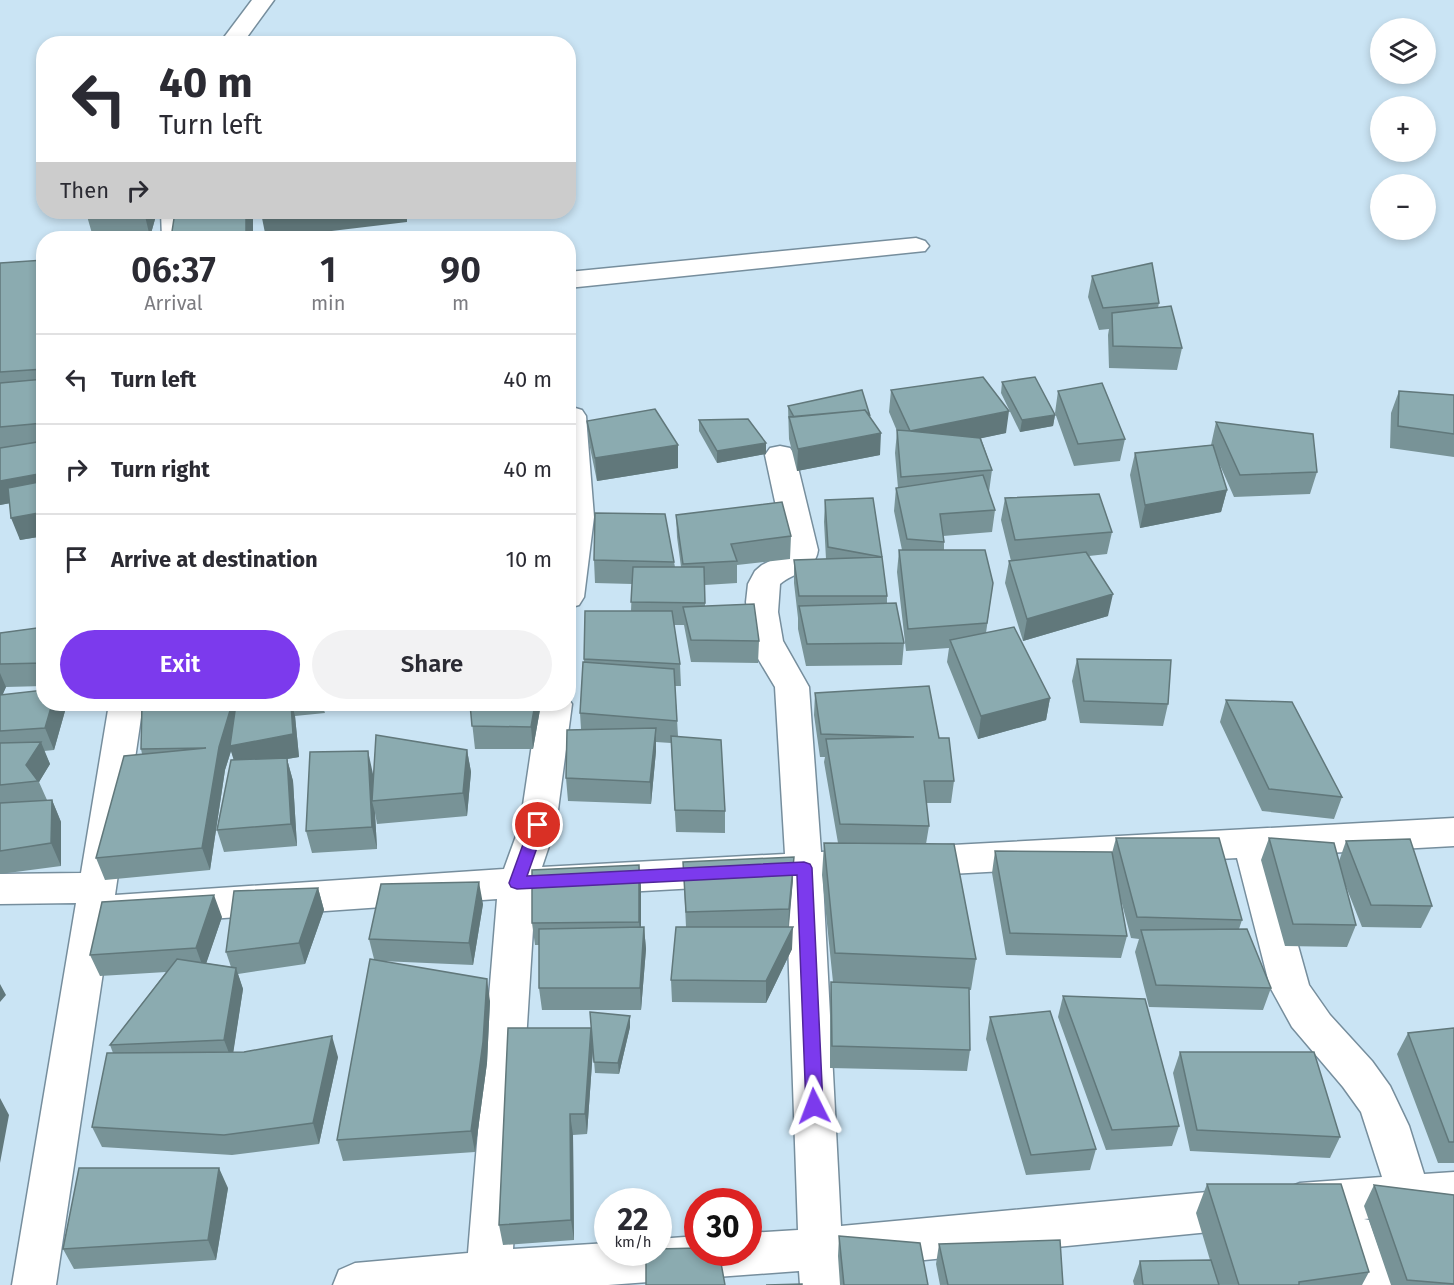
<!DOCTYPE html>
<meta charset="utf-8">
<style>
body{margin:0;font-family:"Fira Sans",sans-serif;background:#f2f2f3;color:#2b2b33;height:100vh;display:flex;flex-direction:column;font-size:22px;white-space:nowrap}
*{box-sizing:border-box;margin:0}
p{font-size:20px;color:#7c7c81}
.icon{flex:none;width:33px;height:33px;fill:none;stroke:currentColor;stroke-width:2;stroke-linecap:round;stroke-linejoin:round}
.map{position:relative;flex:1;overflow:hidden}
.details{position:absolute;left:36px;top:231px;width:540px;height:480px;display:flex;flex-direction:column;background:#fff;border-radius:24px;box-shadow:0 3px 9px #0003}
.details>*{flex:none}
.guide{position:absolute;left:36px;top:36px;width:540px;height:183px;border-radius:24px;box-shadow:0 3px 9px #0003;background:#fff;color:#2b2b33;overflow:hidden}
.controls{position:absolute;left:1370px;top:18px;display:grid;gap:12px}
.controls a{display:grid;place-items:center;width:66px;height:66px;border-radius:50%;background:#fff;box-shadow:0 3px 9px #0003;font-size:30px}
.speed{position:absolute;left:594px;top:1188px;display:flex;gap:12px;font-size:30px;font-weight:700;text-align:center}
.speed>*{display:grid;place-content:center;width:78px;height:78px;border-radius:50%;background:#fff;box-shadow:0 3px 9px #0003;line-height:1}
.speed small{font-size:15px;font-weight:400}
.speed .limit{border:9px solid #d22;background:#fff;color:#111}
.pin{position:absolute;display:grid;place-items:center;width:51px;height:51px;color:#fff;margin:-26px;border:3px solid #fff;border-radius:50%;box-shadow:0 2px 6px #0007}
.me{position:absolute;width:66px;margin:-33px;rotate:357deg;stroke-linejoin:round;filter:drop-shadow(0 0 4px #0008)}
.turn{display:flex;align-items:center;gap:21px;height:126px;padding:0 24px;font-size:27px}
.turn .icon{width:78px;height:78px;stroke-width:2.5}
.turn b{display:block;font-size:42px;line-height:51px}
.then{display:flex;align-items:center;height:57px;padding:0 24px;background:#0003;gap:12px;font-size:22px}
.eta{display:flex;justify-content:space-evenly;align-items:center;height:102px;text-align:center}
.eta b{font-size:36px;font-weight:600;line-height:42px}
.action{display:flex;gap:12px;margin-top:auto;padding:12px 24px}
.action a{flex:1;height:69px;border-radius:36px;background:#7c3aed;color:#fff;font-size:24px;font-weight:600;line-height:69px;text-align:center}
.action a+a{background:#f2f2f3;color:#2b2b33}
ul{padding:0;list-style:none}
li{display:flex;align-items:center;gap:18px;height:90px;padding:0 24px;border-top:2px solid #e1e1e2}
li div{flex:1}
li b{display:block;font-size:22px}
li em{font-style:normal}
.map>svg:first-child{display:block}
</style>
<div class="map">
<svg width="1454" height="1285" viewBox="0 0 1454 1285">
<rect width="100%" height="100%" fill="#cae4f4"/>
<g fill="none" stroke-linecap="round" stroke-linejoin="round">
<g stroke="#768e9d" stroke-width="3">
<path id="street" d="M252,0H274L242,44H219Z
M161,212H186V238H162Z
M916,238L925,241L929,246L925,251L568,288V272Z
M572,407L582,410L586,416L594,517L584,597L579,605L568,608V408Z
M780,446L790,448L795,455L818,550C815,572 794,572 780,584L778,612L783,641L809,687L821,852L1454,818V846L1273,856L1309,985L1330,1015L1372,1061L1390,1086L1409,1126L1424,1174L1454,1172V1212L1364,1219L1369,1220L1392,1285H1348L1331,1235L1337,1220L1300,1223L1285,1217L1278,1203L1285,1189L1300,1183L1382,1177L1361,1112L1343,1087L1292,1027L1270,987L1237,858L823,881L841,1226L1240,1189L1255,1195L1262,1209L1255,1223L1240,1229L844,1268V1285H800L799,1271L608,1285H333L339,1270L355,1263L468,1253L497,899L110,926L56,1285H12L76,903L0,904V874L81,873L109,704H143L115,895L504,869L520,825L538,704H568V698L572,704L556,825L542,867L785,854L775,687L751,647L746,602L748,584L755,571L762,565L786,553L765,455L770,448ZM786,883L798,1230L748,1233V1252H698V1236L658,1239V1252H608V1243L513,1249L535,897Z"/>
</g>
<use href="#street" fill="#fff" fill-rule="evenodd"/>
</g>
<path fill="#789397" d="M87,212H157L150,237H93L87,216Z
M44,260V536L20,540L10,503L0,505V263Z
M1092,276L1159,303L1158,308L1182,348L1177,370L1109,368L1108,335L1109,329L1099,330L1088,297Z
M1002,382L1055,415L1053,426L1020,432L1001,393Z
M891,390L1006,433L981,438L992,470L989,492L995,510L992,532L943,536L944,542V550L993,583L986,633L1050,698L1046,720L978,739L947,662L949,648L906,651L897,572L899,550H902L894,511L896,488H898L895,453L897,431L889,412Z
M1058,391L1125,439L1120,461L1074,466L1055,413Z
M1399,391L1454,395V457L1390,448L1391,413Z
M788,406L870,416L880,455L797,471L789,439Z
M699,420L766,443V454L717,463L699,431Z
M587,421L678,445V468L597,481L589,443Z
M1216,422L1317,472L1310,494L1234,497L1219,463L1227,490L1221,512L1140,528L1130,475L1135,453L1211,445Z
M568,446L571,470H568Z
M873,498L887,596V603L904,643L902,665L806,666L798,629V618L794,583V560L826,559L824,522L825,500Z
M1005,498L1112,532L1107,554L1089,556L1108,616L1023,641L1005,583L1009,561H1011L1001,520Z
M676,515L791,536L790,559L737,565V583L705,585V606L759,641L758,663L691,662L684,625H674L680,664L681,686H675L678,736L725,811V833L676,832L671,743L656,742V751L651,804L568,801L566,778L581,729L580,713L584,659L631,611L632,584L595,583L594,560L674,562L675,567H681L677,537Z
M44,627V686L6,687L2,695L44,704H62L65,711L54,750L44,751L50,764L39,782L47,800H52L61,822V866L0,874V633Z
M1077,659L1168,704L1163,726L1080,723L1072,681Z
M815,693L939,738L954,781L951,803H926L929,826L926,844L976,959L971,990H969L970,1050L967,1071L830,1068V1004L831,982H833L822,875L824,843H838L824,762L825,757H820L814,715Z
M1226,700L1342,797L1334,819L1262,811L1220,722Z
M142,704H322L325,713L295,716L299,757L287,759L293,781L297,846L224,852L217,830L234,759L231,751L225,770L210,870L105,880L96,858L142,754L141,749Z
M470,704H541L533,749H475Z
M467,750L471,772L467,816L377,824L375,813L377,849L312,853L306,831L373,774L374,783Z
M1116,838L1242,920L1239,929L1271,988L1263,1010L1149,1007L1135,952L1139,939L1131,938L1121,900L1127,936L1121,958L1006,955L992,873L995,851L1112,853Z
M1269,838L1339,861L1346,841L1432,906L1421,928L1362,927L1343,879L1356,925L1347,947L1285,946L1261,860Z
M683,862L793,879L789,927L792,949L766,1003L672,1002L671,980L686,927Z
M639,865L641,887V927H644L646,949L641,1010H542L539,988V945H535L532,923Z
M318,888L324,910L305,964L238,974L243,989L233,1052L338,1057L319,1144L232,1155L102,1147L92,1127L113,1053L110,1045L166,972L100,976L90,955L222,917L206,963L231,967L226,952Z
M483,904L473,965L381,961L490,1001L487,1063L475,1152L343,1161L337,1140L374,959L369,939Z
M1063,996L1179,1126L1172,1146L1106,1150L1058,1017Z
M590,1012L630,1027L619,1074L595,1073Z
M990,1017L1096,1149L1090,1170L1026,1175L986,1039Z
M591,1028L593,1049L587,1134L573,1135L574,1240L503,1245L499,1225Z
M1454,1028V1163H1438L1397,1054L1408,1033Z
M1180,1052L1340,1137L1330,1158L1190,1151L1173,1073Z
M1207,1184L1369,1272L1362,1285H1134L1133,1281L1140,1261L1210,1260L1196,1213Z
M1374,1185L1454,1195V1285H1391L1364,1206Z
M228,1188L216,1260L74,1269L63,1249Z
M839,1236L928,1285H840L838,1256Z
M939,1244L1063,1285H940L936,1264Z"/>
<path fill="#61787b" d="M146,212H157L150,237L145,216Z
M246,212H251L253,219V238H246Z
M315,212H407V222L273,238H266L262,218Z
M1009,411L1006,433L908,454L910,431Z
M1055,415L1053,426L1020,432L1022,420Z
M881,433L880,455L797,471L798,449Z
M766,443V454L717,463V451Z
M678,445V468L597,481L595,458Z
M44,473V497L0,505V481Z
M1227,490L1221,512L1140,528L1145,505Z
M44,512V536L20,540L11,518Z
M1113,594L1108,616L1023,641L1027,619Z
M0,673L6,687L0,701Z
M1050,698L1046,720L978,739L981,716Z
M52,704H62L65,711L54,750L45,728Z
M232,704H292L295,716L299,757L287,759L293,781L297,846L291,824L236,768L231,751L225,770L210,870L202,848L219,747Z
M535,704H541L533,749L531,727Z
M656,728V751L651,804L650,782Z
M41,742L50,764L39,782L26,765Z
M467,750L471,772L467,816L463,793Z
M368,751L373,774L374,801H372L375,813L377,849L372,827Z
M52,800L61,822V866L51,843Z
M794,857L793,879L788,931L789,909Z
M639,865L641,887V944L639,922Z
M479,882L483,904L473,965L469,943Z
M318,888L324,910L305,964L299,943Z
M214,895L222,917L204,970L196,948Z
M644,927L646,949L641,1010L640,988Z
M793,927L792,949L766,1003V981Z
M236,968L243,989L232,1061L224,1040Z
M487,979L490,1001L487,1063L475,1152L471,1131Z
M0,984L6,995L0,1002Z
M630,1016V1027L619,1074L618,1063Z
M591,1028L593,1049L587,1134L585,1114Z
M332,1036L338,1057L319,1144L313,1123Z
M0,1098L9,1115L0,1163Z
M570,1114L573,1135L574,1240L571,1220Z
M219,1168L228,1188L216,1260L208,1240Z"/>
<path fill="#8babb0" stroke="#61787b" stroke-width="1.5" d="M87,212H146L145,216H87Z
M175,212H246V238H171Z
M262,212H315L262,218Z
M428,235V238H396Z
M44,260V369L0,372V263Z
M1152,263L1159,303L1103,308L1092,276Z
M1171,306L1182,348L1113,346L1112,313Z
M983,377L1009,411L910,431L980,438L992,470L901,477L897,430L910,431L891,390Z
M1035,377L1055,415L1022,420L1002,382Z
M44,379V423L0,427V383Z
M1102,383L1125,439L1078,444L1058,391Z
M862,390L870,416L865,410L794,417L788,406Z
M1399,391L1454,395V434L1398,426Z
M655,409L678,445L595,458L587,421Z
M865,410L881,433L798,449L789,417Z
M748,419L766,443L717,451L699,420Z
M1216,422L1313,434L1317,472L1240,475Z
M44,441V473L0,481V448Z
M1213,445L1227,490L1145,505L1135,453Z
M983,475L995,510L940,514L944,542L907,539L896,488Z
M44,481V512L11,518L8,488Z
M1099,494L1112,532L1015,540L1005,498Z
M873,498L882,557L828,547L825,500Z
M782,502L791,536L731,544L737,561L683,564L676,515Z
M595,513L665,514L674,562L594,560Z
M899,550H985L993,583L987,623L908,629Z
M1086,552L1113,594L1027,619L1009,561Z
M882,557L887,596H799L794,560Z
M633,567H704L705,603L631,602Z
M896,603L904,643L807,644L799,606Z
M754,604L759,641L691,640L683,607Z
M585,611H672L680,664L584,659Z
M44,627V663L0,664V633Z
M1014,627L1050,698L981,716L950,640Z
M1077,659L1171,660L1168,704L1084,701Z
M583,662L674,669L677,721L580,713Z
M929,686L939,738H949L954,781H924L929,826L840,824L826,739L914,737L821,734L815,693Z
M44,690V704H52L45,728L0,731V695Z
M1226,700L1292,702L1342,797L1269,789Z
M142,704H232L219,747L202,848L96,858L124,756L206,748L141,749Z
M236,704H291L293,734L230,746Z
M470,704H535L531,727L472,726Z
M656,728L650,782L566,778L567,730Z
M376,735L467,750L463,793L372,801Z
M671,736L721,740L725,811L675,810Z
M41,742L26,765L38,781L0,785V743Z
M368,751L372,827L306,831L310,752Z
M287,758L291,824L217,830L231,760Z
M52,800L51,843L0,851V803Z
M1116,838H1219L1242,920L1137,917Z
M1269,838L1334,843L1356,925L1293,924Z
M1410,839L1432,906L1371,905L1346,841Z
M824,843L954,844L976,959L835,953Z
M995,851L1112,852L1127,936L1010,933Z
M794,857L789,909L686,912L683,862Z
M639,865V922L532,923V870Z
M479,882L469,943L369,939L381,884Z
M318,888L299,943L226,952L234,891Z
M214,895L196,948L90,955L102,902Z
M644,927L640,988H539V929Z
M676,927H793L766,981L671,980Z
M1247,929L1271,988L1156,985L1141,930Z
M177,959L236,968L224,1040L110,1045Z
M370,959L487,979L483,1042L471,1131L337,1140Z
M831,982L969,988L970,1050L832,1046Z
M1063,996L1145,999L1179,1126L1112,1130Z
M1050,1011L1096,1149L1031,1155L990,1017Z
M590,1012L630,1016L618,1063L594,1062Z
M508,1028H591L585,1114H570L571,1220L499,1225Z
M1454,1028V1142H1449L1408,1033Z
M332,1036L313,1123L224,1135L92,1127L107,1053L244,1052Z
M1180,1052H1314L1340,1137L1197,1130Z
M79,1168H219L208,1240L63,1249Z
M1207,1184H1341L1369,1272L1299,1282V1285H1239Z
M1374,1185L1454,1195V1284L1407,1280Z
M839,1236L920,1243L928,1285H844Z
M1060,1240L1063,1285H948L939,1244Z
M698,1248V1252H719L725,1285H646V1252H658V1249Z
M1211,1260L1219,1285H1143L1140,1261Z
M802,1284V1285H766Z"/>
<path fill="#7c3aed" stroke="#51269a" stroke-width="1.5" d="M538,819L543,821L545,825L527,876L804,862L810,864L812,868L823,1106L821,1112L814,1114L808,1112L806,1106L797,875L517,889L511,887L509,883L530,825L533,821Z"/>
</svg>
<div class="controls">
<a><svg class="icon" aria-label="layers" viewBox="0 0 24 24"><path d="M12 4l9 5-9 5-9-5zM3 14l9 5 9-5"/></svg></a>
<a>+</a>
<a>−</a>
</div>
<div class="speed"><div>22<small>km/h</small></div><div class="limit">30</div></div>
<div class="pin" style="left:538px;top:825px;background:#d93025"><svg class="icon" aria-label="arrive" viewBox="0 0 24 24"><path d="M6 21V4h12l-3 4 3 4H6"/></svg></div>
<svg class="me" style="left:814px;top:1106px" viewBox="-20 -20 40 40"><path d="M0-17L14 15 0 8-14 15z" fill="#7c3aed" stroke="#fff" stroke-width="4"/></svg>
<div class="guide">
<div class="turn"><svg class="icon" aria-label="left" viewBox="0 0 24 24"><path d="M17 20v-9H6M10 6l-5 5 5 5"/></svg><div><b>40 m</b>Turn left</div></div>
<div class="then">Then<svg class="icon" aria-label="right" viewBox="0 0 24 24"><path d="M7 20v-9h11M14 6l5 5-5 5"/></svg></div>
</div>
<section class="details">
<div class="eta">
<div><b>06:37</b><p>Arrival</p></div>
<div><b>1</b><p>min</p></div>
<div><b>90</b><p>m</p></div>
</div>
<ul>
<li><svg class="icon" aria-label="left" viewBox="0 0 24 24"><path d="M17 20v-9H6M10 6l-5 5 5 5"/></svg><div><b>Turn left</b></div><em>40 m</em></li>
<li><svg class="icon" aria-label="right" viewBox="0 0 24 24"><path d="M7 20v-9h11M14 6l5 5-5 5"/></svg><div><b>Turn right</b></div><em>40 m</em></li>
<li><svg class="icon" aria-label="arrive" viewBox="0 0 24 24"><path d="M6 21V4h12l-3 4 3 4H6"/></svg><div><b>Arrive at destination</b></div><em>10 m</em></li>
</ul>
<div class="action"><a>Exit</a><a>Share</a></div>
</section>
</div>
